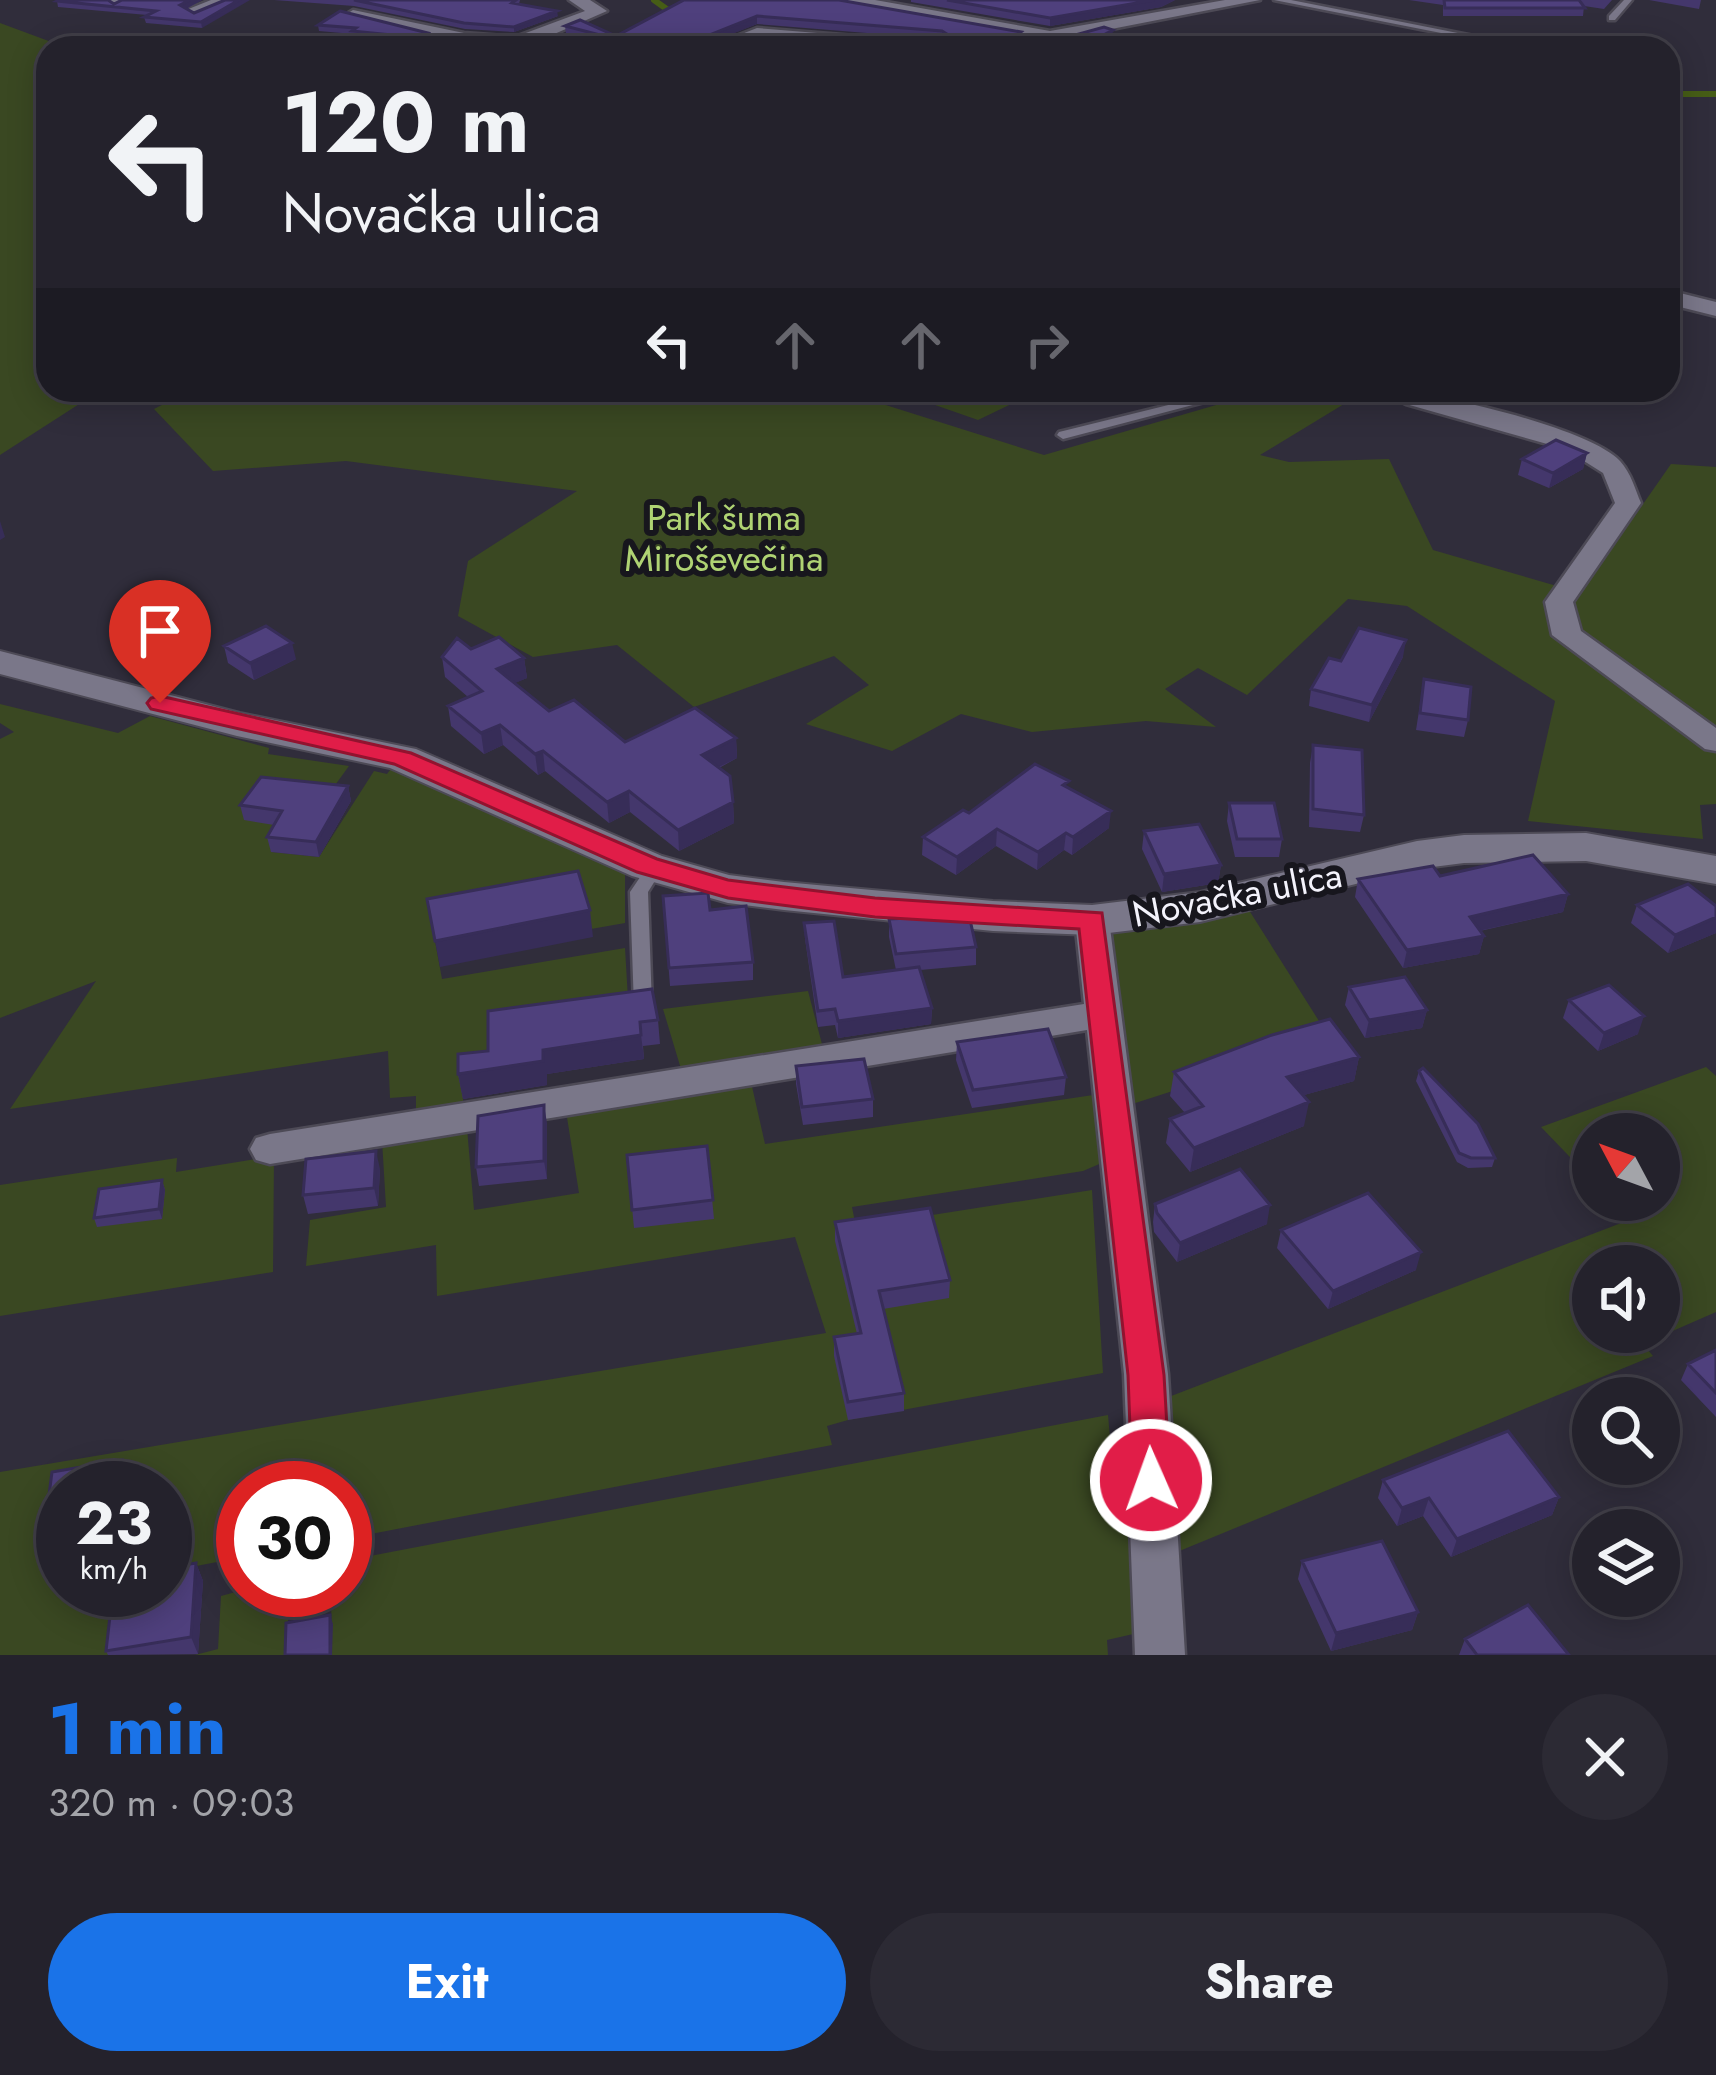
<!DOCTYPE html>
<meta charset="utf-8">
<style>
body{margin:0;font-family:Jost,sans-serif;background:#2c2a34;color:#f1f3f6;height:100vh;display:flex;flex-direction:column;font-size:45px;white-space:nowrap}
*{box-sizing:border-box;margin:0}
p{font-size:39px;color:#a3a4a9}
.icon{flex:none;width:66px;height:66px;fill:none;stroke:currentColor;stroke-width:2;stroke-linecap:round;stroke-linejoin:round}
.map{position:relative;height:1655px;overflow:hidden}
.drawer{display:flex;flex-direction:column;background:#24222c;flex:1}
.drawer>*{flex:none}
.guide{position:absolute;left:36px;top:36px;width:1644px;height:366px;border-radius:36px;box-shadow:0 6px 30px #0003,0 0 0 3px #413f48;background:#24222c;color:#f1f3f6;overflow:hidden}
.needle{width:78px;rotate:311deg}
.controls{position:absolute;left:1572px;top:1113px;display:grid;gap:24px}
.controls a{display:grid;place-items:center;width:108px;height:108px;border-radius:50%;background:#24222c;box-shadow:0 6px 30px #0003,0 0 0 3px #413f48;font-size:60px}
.speed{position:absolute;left:36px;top:1461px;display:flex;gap:24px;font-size:60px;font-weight:700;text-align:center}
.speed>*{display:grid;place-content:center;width:156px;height:156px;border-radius:50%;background:#24222c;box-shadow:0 6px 30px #0003,0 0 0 3px #413f48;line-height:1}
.speed small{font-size:30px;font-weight:400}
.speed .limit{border:18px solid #d22;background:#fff;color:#111}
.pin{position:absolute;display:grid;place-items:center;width:102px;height:102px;color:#fff;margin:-123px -51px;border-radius:50% 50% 50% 0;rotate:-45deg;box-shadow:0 0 12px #0007}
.pin .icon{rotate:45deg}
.me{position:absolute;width:132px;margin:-66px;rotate:358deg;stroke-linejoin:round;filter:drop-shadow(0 0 9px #0008)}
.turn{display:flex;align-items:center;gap:42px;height:252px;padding:0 48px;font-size:54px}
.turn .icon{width:156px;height:156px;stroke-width:2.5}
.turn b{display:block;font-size:84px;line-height:102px}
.lanes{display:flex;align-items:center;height:114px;padding:0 48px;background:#0003;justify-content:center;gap:60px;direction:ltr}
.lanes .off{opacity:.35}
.round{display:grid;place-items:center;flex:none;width:126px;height:126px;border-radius:63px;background:#2c2a34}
.headline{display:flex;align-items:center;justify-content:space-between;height:204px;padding:0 48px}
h1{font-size:72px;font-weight:700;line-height:90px;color:#1a73e8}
.action{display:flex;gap:24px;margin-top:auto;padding:24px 48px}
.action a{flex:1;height:138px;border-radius:72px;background:#1a73e8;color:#fff;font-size:48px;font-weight:700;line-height:138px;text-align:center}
.action a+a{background:#2c2a34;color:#f1f3f6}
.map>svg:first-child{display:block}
</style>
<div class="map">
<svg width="1716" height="1655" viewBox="0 0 1716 1655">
<rect width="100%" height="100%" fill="#302d3b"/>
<path fill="#3a4822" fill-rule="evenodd" d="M0,23L54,43L101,48H48V390H101L0,455Z
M191,390H1040L978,420L895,391L873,401L1044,455L1254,394L1367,390L1260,455L1289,462L1389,459L1433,550L1581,593L1671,464L1716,467V804L1700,805L1703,839L1528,821L1555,701L1407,606L1348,599L1247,695L1198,668L1165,689L1216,727L1146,721L1032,732L961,714L892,751L806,724L869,685L834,656L694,707L617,645L533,657L458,616L468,561L577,491L346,461L213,471L154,409Z
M0,704L118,733L150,716L269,748L268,754L349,766L325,799L272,852L319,857L374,771L387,774L393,766L625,867V923L591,929L431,919L442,979L625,948L629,1016L492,1075L463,1078V1105L416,1110V1096L390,1098L388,1051L10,1109L96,981L0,1018V739L14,732L0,723Z
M1247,907L1331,1040L1123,1107L1111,935L1133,925Z
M808,991L823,1048L681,1069L663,1009Z
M1706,1067L1716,1076V1312L1643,1344L1653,1356L1177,1552L1166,1398L1629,1220L1611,1200H1659V1134H1593V1181L1541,1127ZM1593,1266H1659V1332H1593Z
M751,1082L765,1144L1100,1094L1104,1162L1083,1171L852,1207L856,1227L1092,1190L1103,1373L848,1420L827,1426L832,1445L345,1539V1488H243V1557L165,1572V1488H63V1590H122L116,1655H0V1472L826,1333L795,1237L437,1296L436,1245L306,1266L310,1220L386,1207L382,1140L467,1128L474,1210L579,1193L566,1111Z
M274,1156L273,1272L0,1316V1185L177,1158L176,1172Z
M1108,1415L1111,1449H1132L1142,1632L1107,1640L1108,1655H332L331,1596L334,1590H345L349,1560Z
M243,1590H288V1655H195L218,1649L221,1596Z"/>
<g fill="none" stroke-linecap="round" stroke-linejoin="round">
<path stroke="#465d16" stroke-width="6" d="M654,0L675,15
M1668,94H1716"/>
<g stroke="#4d4a56" stroke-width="5">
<path id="service" d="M1274,0H1291L1534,48H1517Z
M1624,0H1632L1615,20H1609V16Z
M1229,390H1250L1063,439L1057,435L1059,432Z
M655,863L663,868L648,892L652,1007L649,1012H637L634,1007L630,892L649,864Z"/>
</g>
<g stroke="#4d4a56" stroke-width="5">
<path id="minor" d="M106,0H125L113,6Z
M211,0H236L194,15L186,10Z
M569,0H590L607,11L552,35L604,48L464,43L345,15L353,10L464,33L515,37L585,11Z
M840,0H875L1050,31L1225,0H1260L1055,40L1039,48H1016L1033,38Z
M757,28L941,43L950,48H878L758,38L731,48H706Z
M1668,290L1716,302V316L1668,304Z
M1380,390C1428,390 1588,427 1620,461C1631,473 1635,489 1641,503L1573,602L1581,631L1716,728V751L1705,749L1552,635L1545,602L1615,503L1603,473L1565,449L1406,404Z
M1092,908L1104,912L1109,920L1168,1374L1185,1655H1135L1124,1374L1087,1030L270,1164L256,1160L250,1149L256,1138L270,1134L1084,1004L1075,920L1080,912Z"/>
</g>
<g stroke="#4d4a56" stroke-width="4">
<path id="tertiary" d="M0,651L240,713L416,749L662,856L729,875L784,882L993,901L1092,905L1200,892L1417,841L1464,835L1586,833L1716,856V884L1586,861L1464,863L1417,869L1200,922L1092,935L993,931L784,910L728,903L632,876L390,768L237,736L0,674Z"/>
</g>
<use href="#service" fill="#7a7789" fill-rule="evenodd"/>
<use href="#minor" fill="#7a7789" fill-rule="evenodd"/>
<use href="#tertiary" fill="#7a7789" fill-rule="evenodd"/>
</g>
<path fill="#44376c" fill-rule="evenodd" d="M122,0H202L186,9L194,13L225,0L202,28L146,23L144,17L147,15L58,7L57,1L114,4Z
M274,0H520L519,4L558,16L514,32L465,29L354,6Z
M684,0L1021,32V40L1016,44L1039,45L1112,38L1093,48L605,44L566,34L565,26L616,36ZM757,24L941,39L950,44H705Z
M911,0H1175L1161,7L1050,26L911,2Z
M1409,0H1612L1604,9L1584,6L1583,16H1443V5Z
M1649,0H1701L1699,9Z
M318,25L428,33L429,39L423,44L353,37V34L319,31Z
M1587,453L1583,469L1549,488L1518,475L1522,459Z
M224,646L296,659L254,680L228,663Z
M471,649L524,658L527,678L514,683L549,711L625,742L736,738L737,758L719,768L733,802L734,823L679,851L630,812L609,823L545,771L538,775L503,745L484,754L451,726L448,706L468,697L445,677L442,657Z
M1403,657L1369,722L1309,706L1311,689L1341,661Z
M1424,679L1468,720L1464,737L1416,730Z
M1313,745L1364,815L1360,832L1309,827L1310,763Z
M348,786L351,801L319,857L271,852L267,837L274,825L244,820L240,805Z
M1068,788L1109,828L1072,855L1064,850L1037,870L996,846L956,875L922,855L923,837L969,813Z
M1229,803L1282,839L1279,857H1235L1227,821Z
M1144,831L1221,865L1218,883L1162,892L1142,849Z
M1440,876L1568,894L1563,912L1480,931L1484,936L1479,954L1403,968L1355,897L1358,879Z
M663,896L710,910L753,962V980L670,986Z
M1637,905L1716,906V933L1668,953L1631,923Z
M889,919L976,947V965L920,970L932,1008L931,1024L838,1038L835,1025L818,1027L805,939L804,923L843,977L896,970L889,937Z
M1349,987L1427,1010L1422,1028L1365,1038L1345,1005Z
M1569,1000L1638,1034L1598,1051L1563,1018Z
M658,1020L660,1044L643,1046L644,1059L547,1074V1085L463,1099L458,1074L488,1051Z
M957,1042L1066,1077L1064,1095L972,1108L956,1060Z
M1359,1057L1354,1081L1304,1095V1126L1190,1172L1166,1143L1170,1119L1185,1113L1170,1096L1174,1072Z
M796,1066L873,1099V1117L803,1125L796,1084Z
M1419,1071L1495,1158L1492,1167L1468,1168L1457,1162L1416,1081Z
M547,1123V1179L479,1186L476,1167Z
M707,1146L714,1219L634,1228L627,1155Z
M380,1169L378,1206L308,1214L303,1195Z
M162,1180L165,1190L162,1219L97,1227L94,1218Z
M1155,1204L1267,1224L1177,1262L1154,1232L1153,1222Z
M835,1222L950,1280L949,1298L883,1309L904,1393V1411L848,1420L834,1356V1337L857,1334L835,1241Z
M1281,1230L1416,1270L1328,1309L1277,1248Z
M1716,1351V1417L1681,1380L1688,1364Z
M122,1460L130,1478L129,1488H63V1535L54,1536L46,1518L52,1472Z
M1383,1480L1559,1497L1552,1515L1451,1557L1423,1516L1397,1526L1378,1498Z
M1302,1561L1418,1612L1412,1630L1331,1651L1298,1579Z
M196,1563L203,1581L198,1654L108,1655L106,1651Z
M1465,1639L1569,1655H1459Z"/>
<path fill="#372d58" d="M190,0H202L182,11L180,5Z
M239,0H250L202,28L201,22Z
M1154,0H1175L1161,7L1050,26V18Z
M557,11L558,16L514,32V27Z
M757,16V24L702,46V38Z
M1113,30L1112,38L1093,48H1078Z
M1587,453L1583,469L1549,488L1553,473Z
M0,521L5,537L0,540Z
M1406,640L1403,657L1369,722L1372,705Z
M292,643L296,659L254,680L250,663Z
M524,658L527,678L499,690L497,669Z
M500,725L503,745L484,754L481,733Z
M736,738L737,758L703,775L702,755Z
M543,751L545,771L538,775L535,754Z
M348,786L351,801L319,857L316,842Z
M629,791L630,812L609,823L607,802Z
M733,802L734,823L679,851L678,830Z
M1111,811L1109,828L1072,855L1073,837Z
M997,829L996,846L956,875L957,857Z
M1066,833L1064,850L1037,870L1038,852Z
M1221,865L1218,883L1162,892L1164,874Z
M1568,894L1563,912L1465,934L1470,917Z
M590,910L593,937L440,967L435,941Z
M1716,917V933L1668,953L1675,935Z
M1484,936L1479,954L1403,968L1407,950Z
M932,1008L931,1024L838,1038V1021Z
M1427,1010L1422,1028L1365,1038L1369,1020Z
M1644,1016L1638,1034L1598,1051L1604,1033Z
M641,1035L644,1059L547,1074V1085L463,1099L458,1074L543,1050Z
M1359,1057L1354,1081L1283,1101L1287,1077Z
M1309,1102L1304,1126L1190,1172L1194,1148Z
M544,1105L547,1123V1179L544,1161Z
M376,1151L380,1169L378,1206L374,1188Z
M162,1180L165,1190L162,1219L159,1209Z
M1270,1205L1267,1224L1177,1262L1180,1243Z
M1421,1252L1416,1270L1328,1309L1333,1291Z
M122,1460L130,1478L129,1488H119Z
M1559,1497L1552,1515L1451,1557L1457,1539Z
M1429,1498L1423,1516L1397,1526L1402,1508Z
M196,1563L203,1581L198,1654L191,1637Z
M1418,1612L1412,1630L1331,1651L1336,1633Z
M330,1615L333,1624L332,1655H330Z"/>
<path fill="#4f407d" stroke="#372d58" stroke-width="3" fill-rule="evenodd" d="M59,0H108L114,4L122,0H190L180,5L194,13L225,0H239L201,22L144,17L156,11L57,1Z
M354,0H516L512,3L557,11L514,27L464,23Z
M684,0H839L1021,32L1012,39L1016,45H1039L1104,27L1113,30L1078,48H548L557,43L606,44L604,36L565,26L580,20L616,36ZM757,16L942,31L955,39L950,45H878L758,35L731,45H706L702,38Z
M947,0H1154L1050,18Z
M1444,0H1579L1585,8H1445Z
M340,11L428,33L422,38L352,31L356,28L318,25Z
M1556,440L1587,453L1553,473L1522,459Z
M266,626L292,643L250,663L224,646Z
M1359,628L1406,640L1372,705L1311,689L1329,658L1341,661Z
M499,637L524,658L497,669L549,711L574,700L625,742L695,708L736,738L702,755L730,776L733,802L678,830L629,791L607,802L543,751L535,754L500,725L481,733L448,706L482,691L442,657L457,638L471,649Z
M1424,679L1471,687L1468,720L1420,713Z
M1313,745L1362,750L1364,815L1313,809Z
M1035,764L1069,781L1063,785L1111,811L1073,837L1066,833L1038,852L997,829L957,857L923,837L963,810L969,813Z
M261,777L348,786L316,842L267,837L282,811L240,805Z
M1229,803H1274L1282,839H1237Z
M1199,824L1221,865L1164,874L1144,831Z
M1533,855L1568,894L1470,917L1484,936L1407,950L1358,879L1433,866L1440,876Z
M578,871L590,910L435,941L427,899Z
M1688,884L1716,906V917L1675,935L1637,905Z
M708,893L710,910L746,906L753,962L669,968L663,896Z
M969,915L976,947L896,954L889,919Z
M834,921L843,977L919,967L932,1008L838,1021L835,1009L818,1011L804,923Z
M1405,977L1427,1010L1369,1020L1349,987Z
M1609,985L1644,1016L1604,1033L1569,1000Z
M652,989L658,1020L640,1022L641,1035L543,1050V1061L458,1074V1054L488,1051V1011Z
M1330,1019L1359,1057L1287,1077L1309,1102L1194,1148L1170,1119L1203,1106L1174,1072L1272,1035Z
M1048,1029L1066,1077L973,1090L957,1042Z
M864,1059L873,1099L802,1107L796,1066Z
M1423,1068L1478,1124L1495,1158H1471L1459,1153L1419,1071Z
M544,1105V1161L476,1167L478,1116Z
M707,1146L713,1200L632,1210L627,1155Z
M376,1151L374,1188L303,1195L306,1159Z
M1240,1169L1270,1205L1180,1243L1157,1213L1155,1204Z
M162,1180L159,1209L94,1218L99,1189Z
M1368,1193L1421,1252L1333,1291L1281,1230Z
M930,1208L950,1280L879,1291L904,1393L848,1402L834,1337L861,1333L835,1222Z
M1716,1350V1393L1688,1364Z
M1508,1431L1559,1497L1457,1539L1429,1498L1402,1508L1383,1480Z
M122,1460L119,1488H63V1515L46,1518L52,1472Z
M1382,1541L1418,1612L1336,1633L1302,1561Z
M196,1563L191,1637L106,1651L113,1590H165V1568Z
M1528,1605L1569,1655H1477L1465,1639Z
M330,1615V1655H285L286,1623Z"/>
<path fill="#e11d48" stroke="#92132f" stroke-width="3" d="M160,696L411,753L657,859L728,880L875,898L1102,913L1164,1375L1170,1480L1165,1492L1151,1497L1138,1492L1132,1480L1128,1375L1079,929L875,917L728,898L637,872L394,764L151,709L147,703L151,698Z"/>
<g text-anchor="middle" stroke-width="12" stroke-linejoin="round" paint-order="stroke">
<g font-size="36" fill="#afd373" stroke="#17161d">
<text x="724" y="530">Park šuma<tspan x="724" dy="41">Miroševečina</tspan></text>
</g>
<g font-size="36" fill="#f4f3fc" stroke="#17161d">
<text transform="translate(1237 894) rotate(-11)" y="13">Novačka ulica</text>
</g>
</g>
</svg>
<div class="controls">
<a><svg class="needle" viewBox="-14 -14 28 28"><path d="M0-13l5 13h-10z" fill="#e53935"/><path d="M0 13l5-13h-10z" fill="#a3a4a9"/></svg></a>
<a><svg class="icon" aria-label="sound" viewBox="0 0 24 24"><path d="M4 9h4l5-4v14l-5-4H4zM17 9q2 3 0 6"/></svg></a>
<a><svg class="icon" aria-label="search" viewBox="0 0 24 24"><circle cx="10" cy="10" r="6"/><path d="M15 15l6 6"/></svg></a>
<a><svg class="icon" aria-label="layers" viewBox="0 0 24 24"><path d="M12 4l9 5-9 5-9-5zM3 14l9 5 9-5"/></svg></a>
</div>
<div class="speed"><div>23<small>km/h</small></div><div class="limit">30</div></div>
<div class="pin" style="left:160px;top:703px;background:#d93025"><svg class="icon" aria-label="arrive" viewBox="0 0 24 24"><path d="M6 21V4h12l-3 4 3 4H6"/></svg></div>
<svg class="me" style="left:1151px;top:1480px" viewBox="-20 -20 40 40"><circle r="17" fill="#e11d48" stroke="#fff" stroke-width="3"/><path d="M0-11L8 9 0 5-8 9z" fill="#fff"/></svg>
<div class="guide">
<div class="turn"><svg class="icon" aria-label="left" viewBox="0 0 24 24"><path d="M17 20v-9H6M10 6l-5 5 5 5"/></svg><div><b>120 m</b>Novačka ulica</div></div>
<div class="lanes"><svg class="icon" aria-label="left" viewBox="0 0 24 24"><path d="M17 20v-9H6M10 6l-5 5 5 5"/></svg><svg class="icon off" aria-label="ahead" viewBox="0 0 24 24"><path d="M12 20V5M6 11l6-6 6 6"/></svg><svg class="icon off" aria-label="ahead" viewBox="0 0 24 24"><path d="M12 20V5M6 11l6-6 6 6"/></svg><svg class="icon off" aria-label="right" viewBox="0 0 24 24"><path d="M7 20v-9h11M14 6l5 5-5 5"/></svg></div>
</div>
</div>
<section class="drawer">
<div class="headline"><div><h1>1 min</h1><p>320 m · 09:03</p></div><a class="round"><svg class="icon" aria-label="close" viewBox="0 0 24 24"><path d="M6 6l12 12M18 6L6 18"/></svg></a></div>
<div class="action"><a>Exit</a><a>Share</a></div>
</section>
